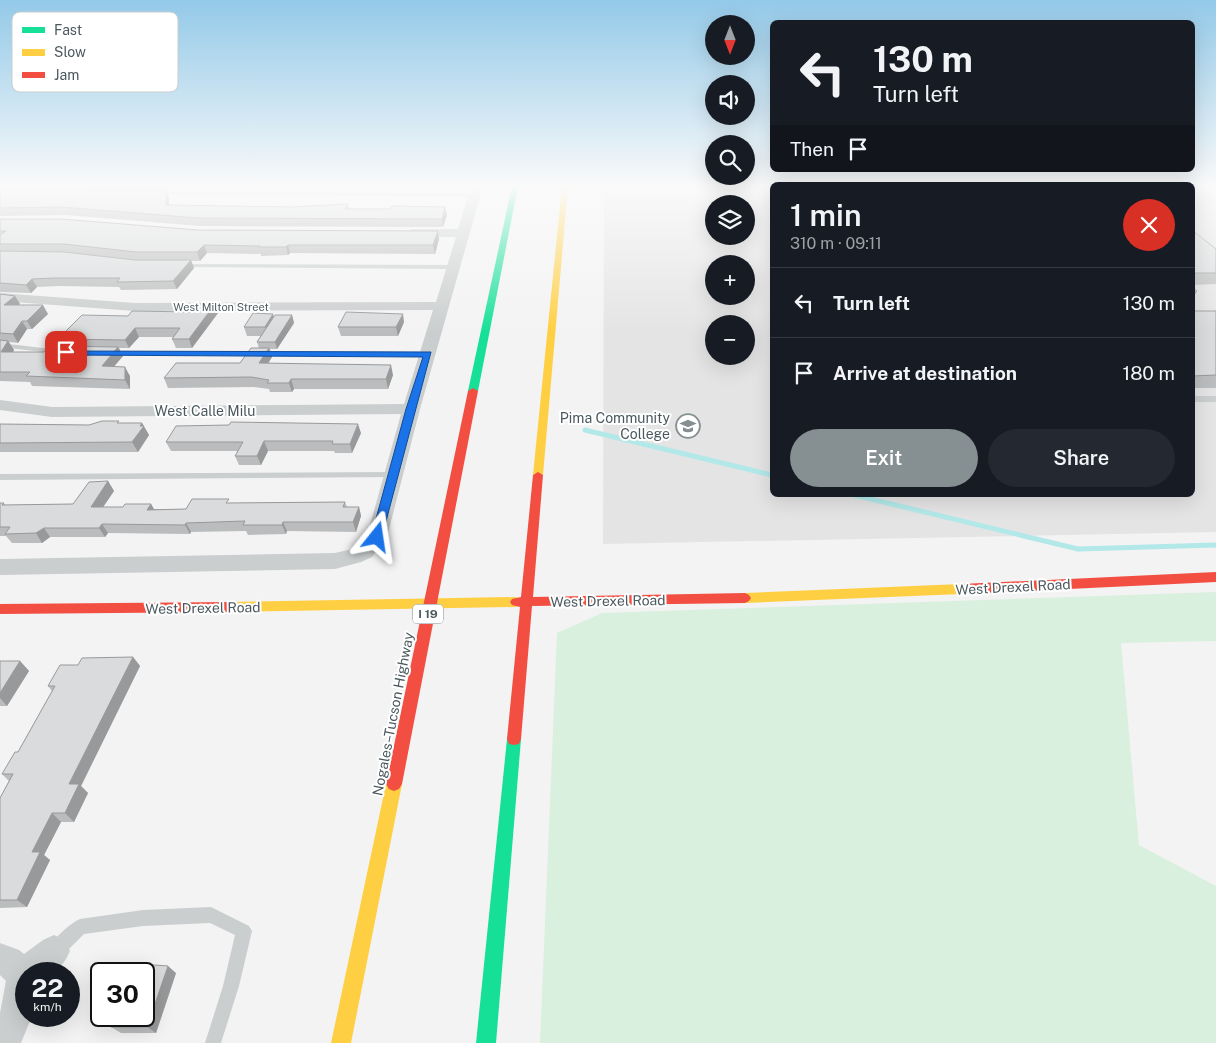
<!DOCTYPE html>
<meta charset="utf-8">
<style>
body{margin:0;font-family:"Public Sans",sans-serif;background:#242831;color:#f1f3f6;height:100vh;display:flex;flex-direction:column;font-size:19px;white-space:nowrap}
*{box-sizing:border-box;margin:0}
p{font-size:16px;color:#9ea1a6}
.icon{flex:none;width:28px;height:28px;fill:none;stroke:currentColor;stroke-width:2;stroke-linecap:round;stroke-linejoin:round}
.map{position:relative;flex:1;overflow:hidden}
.panel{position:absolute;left:770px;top:182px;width:425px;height:315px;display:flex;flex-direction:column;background:#171b24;border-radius:8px;box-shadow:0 5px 20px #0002}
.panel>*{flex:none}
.banner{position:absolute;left:770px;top:20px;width:425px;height:152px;border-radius:8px;box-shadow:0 5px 20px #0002;background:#171b24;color:#f1f3f6;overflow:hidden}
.needle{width:32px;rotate:180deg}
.controls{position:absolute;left:705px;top:15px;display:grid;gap:10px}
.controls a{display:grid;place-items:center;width:50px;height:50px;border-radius:50%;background:#171b24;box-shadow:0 5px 20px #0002;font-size:25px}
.speed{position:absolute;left:15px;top:962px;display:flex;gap:10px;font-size:25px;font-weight:700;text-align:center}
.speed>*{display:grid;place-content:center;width:65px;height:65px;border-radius:50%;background:#171b24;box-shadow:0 5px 20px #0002;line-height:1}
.speed small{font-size:12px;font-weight:400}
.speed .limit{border:2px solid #111;border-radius:8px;background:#fff;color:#111}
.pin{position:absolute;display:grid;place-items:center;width:42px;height:42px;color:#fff;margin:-21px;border-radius:10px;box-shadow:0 2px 8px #0006}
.me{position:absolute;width:55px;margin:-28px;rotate:15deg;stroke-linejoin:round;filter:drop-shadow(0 0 4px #0008)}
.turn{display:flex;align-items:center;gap:18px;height:105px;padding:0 20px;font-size:22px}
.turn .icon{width:65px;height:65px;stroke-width:2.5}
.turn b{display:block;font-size:35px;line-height:42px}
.then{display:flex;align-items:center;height:48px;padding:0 20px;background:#0003;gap:10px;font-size:19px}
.round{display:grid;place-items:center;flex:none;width:52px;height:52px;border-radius:26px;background:#242831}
.head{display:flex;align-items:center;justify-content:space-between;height:85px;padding:0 20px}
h1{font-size:30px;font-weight:600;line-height:38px}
.primary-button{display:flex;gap:10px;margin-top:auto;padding:10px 20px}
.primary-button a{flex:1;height:58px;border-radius:30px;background:#868f92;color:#fff;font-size:20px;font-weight:600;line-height:58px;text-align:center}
.primary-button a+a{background:#242831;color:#f1f3f6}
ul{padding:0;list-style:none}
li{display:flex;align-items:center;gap:15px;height:70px;padding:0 20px;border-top:1px solid #363941}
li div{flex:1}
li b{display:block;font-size:19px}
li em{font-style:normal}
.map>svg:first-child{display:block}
</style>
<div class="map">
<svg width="1216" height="1043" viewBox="0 0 1216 1043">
<rect width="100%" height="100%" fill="#f3f3f3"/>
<path fill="#e5e4e5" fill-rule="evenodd" d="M604,186H772V495H1192L1193,186H1198L1216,198V532L603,544ZM714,204H746V236H714ZM714,264H746V296H714ZM714,324H746V356H714Z"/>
<path fill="#daf0df" d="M1216,592V641L1121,643L1139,845L1216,886V1043H540L557,633L602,613Z"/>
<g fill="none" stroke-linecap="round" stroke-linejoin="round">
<path stroke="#b3e8e9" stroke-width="5" d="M585,430L772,475
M854,495L1078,549L1216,545"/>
<path fill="#cbcece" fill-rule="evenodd" d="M156,191L475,193L478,195L475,197L154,194V192Z
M178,264L454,265L457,267L454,269L180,267L178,266Z
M0,343L60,350L64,352L60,354L0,347Z
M106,351L428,352L432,354L428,356L109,355H106Z
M1192,396H1216V402H1192Z
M396,472L399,473L401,475L399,477L0,480V474Z
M211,907L249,926L252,931L239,986L221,1043H205L223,986L235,935L210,923L143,926L84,934L63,955L57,957L51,955L49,949C54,938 69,924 80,919L143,910Z"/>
<path fill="#cbcece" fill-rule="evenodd" d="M471,186H483L420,409L387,537L372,557L361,562L335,569L0,575V559L335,553L352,549L367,536L401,414L52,417L0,410V400L52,407L404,404L433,310L135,311L0,301V293L135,303L436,302L456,237H412L406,233L412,229H458Z
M54,935L65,940L70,951C60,974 49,974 26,974V1016H32L21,1043H0V1013L6,981L0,975V943L19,950L24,954L43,940Z"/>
<path fill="#16e098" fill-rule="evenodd" d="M512,186H518L478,391L473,394L468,391Z
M514,733L519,734L521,739L496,1043H476L507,739L509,734Z"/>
<path fill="#ffcf43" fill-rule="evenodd" d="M562,186H568L543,475L538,478L533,475Z
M961,584L965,586L967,589L965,592L961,594L745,603L741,601L739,598L741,595L745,593Z
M516,597L520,599L522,602L520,605L516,607L230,612L226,610L224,607L226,604L230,602Z
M394,777L399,779L402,784L351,1043H331L386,784L389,779Z"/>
<path fill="#f24e42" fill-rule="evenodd" d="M473,388L478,391L402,784L399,789L394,791L389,789L386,784L468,391Z
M538,472L543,475L533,597L745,593L749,595L751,598L749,601L745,603L532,606L521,739L519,744L514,745L509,744L507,739L520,607L512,605L510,602L512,599L521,597L533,475Z
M1216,572V582L961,594L957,592L955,589L957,586L961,584Z
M230,602L234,604L236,607L234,610L230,612L0,614V604Z"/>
</g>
<path fill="#bbbcbd" d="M0,186H258H169V190L0,189Z
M0,189L169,198V205L291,207L348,204L349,209L447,215L443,227L201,226L65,215L0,216Z
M0,219L198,230L439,239L435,254L290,253L288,255L261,256V254L207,253L200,261H191L194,268L177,289L121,290L119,287L59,286L37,287L31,293L0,292Z
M1192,230L1216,249V284L1192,285Z
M0,294L15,296L20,304L18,305L48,314L32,329H27L18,343L9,342L14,350L13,352H44L62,346L58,339L128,316L218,313L192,348H176L172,339L174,337H139L129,348H119L123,356L114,366L130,376V389L32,386L30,382L0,381Z
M1192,311H1216V388H1192Z
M292,315L294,323L277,349H270L272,357L268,363L393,375L388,389H294L292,392H270L269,389L254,387L168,388L164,378L240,363L259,348L257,342L261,336H247L244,327L274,316Z
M404,322L398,336H341L338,327Z
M120,423H142L149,435L138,452H0V424L89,425Z
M361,433L352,453H335L334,451H268L261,465H239L235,456L238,451H171L166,442Z
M108,481L114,491L103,507H123L151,504L154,509H186L231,503L345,502L347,507H359L361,516L356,532L287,531L286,534L248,535L246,531L191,532L190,534L108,533L105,537H50L42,543H12L6,536H0V503H4L5,505L73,504Z
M133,657L140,666L81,786L88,793L74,822H61L44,855L50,860L27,907L0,908V798L9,781L2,774L18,752L52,691L48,686L78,665Z
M0,661H20L29,671L7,706H0Z
M176,973L156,1033H121L111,1027L144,1016Z"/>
<path fill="#98999a" d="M166,190L169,198V212L166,205Z
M445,207L447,215L443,227L442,219Z
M438,231L439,239L435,254L433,245Z
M204,245L207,253L200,261L197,252Z
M288,245L290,253L288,255L286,247Z
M191,260L194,268L177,289L173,281Z
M32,279L37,287L31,293L26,285Z
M1197,291L1192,300V294Z
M15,296L20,304L10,314L4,305Z
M215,304L218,313L192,348L189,339Z
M43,305L48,314L32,329L27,321Z
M273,314L276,322L268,336L265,327Z
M403,314L404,322L398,336L396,327Z
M292,315L294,323L277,349L275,342Z
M22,321L27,329L18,343L13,334Z
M135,328L139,337L129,348L125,340Z
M8,341L14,350L7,361L1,352Z
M118,347L123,356L107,375L102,366Z
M269,348L272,357L263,372L259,363Z
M391,365L393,375L388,389L386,379Z
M125,367L130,376V389L125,380Z
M291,379L294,389L292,392L289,383Z
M142,423L149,435L138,452L132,442L140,426Z
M358,424L361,433L352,453L350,444Z
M264,441L268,451L261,465L257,456Z
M108,481L114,491L97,516L91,507Z
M151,504L156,513L147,510Z
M359,507L361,516L356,532L353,522Z
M283,522L287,531L286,534L282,525Z
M186,523L191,532L190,534L185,525Z
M102,524L108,533L105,537L99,528Z
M44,528L50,537L42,543L36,533Z
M133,657L140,666L81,786L88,793L74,822L65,813L69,784Z
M20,661L29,671L7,706L0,698V693Z
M52,813L61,822L44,855L50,860L27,907L17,900L32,852Z
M168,966L176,973L156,1033L147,1027Z"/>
<path fill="#d9dbdc" stroke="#98999a" d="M0,189L166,190V205L291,207L348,204L345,209H390L392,206L445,207L442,219L198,218L61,207L0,208Z
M0,219H61L198,230L438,231L433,245H288L286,247H259L260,246L204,245L197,252H136L64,244H0V235L6,231H0Z
M1192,230L1216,249V273H1192Z
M0,251L64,252L135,260H191L173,281L117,282L120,278H54L32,279L26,285L0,283Z
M1192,287L1197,291L1192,294Z
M0,294L15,296L4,305H43L27,321H22L13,334L0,333Z
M198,304H215L189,339H172L180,328H135L125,340L58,339L82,315L128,316L132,311L193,312Z
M1192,311H1216V375L1192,376Z
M346,312L403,314L396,327H338Z
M253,313L273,314L265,327H244Z
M275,315H292L275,342H257Z
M0,340L8,341L1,352H44L50,346L118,347L102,366L125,367V380L26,376L30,372H0Z
M251,348H269L259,363L391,365L386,379H291L289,383H267L269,380L251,377L164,378L176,363H240Z
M102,421H119L117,423H142L140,426H144L132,442L0,443V424L89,425Z
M231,422L358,424L350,444H332L333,441H264L257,456H235L243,442H166L176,426L229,425Z
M108,481L91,507H123L125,504H151L147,510L186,509L192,499H229L226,503L345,502L343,507H359L353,522H283L282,525H243L245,521L186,523L185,525L102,524L99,528H44L36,533L5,534L10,527H0V503H4L2,505L73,504L89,482Z
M133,657L69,784H79L65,813H52L32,852H40L17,900H0V798L13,774H2L15,752H18L55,686H48L60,665H78L82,658Z
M0,661H20L0,693Z
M125,963L168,966L147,1027H111L115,1016H144V974H121Z"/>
<linearGradient id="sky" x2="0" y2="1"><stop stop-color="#93c9e8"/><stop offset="0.56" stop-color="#fafafa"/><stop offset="1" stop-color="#fafafa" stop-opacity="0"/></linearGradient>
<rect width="1216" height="332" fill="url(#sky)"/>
<path fill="#1a73e8" stroke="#114b97" d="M63,351L431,352L381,540L377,541L371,537L406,409L423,357L66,355L63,354Z"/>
<defs>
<g id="university-ring" transform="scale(1.25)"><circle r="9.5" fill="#fff" stroke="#868f92" stroke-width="1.5"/><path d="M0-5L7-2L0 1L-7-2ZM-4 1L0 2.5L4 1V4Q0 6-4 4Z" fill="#868f92"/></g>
</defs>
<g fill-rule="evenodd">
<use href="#university-ring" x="688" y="426"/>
</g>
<g text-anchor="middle" stroke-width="4" stroke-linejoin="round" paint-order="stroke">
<g font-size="11" fill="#4b595e" stroke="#fff">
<text x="221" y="311">West Milton Street</text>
</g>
<rect fill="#fff" stroke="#818b8e" stroke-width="1" x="413" y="604.5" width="30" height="19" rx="4"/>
<g font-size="12" font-weight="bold" fill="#4b595e">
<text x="428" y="618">I 19</text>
</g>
<g font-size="14" fill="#4b595e" stroke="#fff">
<text x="205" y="416">West Calle Milu</text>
<text transform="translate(1013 587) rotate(-3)" y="5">West Drexel Road</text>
<text transform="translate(608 601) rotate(-1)" y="5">West Drexel Road</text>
<text transform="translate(203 608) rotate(-1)" y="5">West Drexel Road</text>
<text transform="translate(393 714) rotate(-79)" y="5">Nogales–Tucson Highway</text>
</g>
<g font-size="14" fill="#4b595e" stroke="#fff" text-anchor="end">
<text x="670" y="423">Pima Community<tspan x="670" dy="16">College</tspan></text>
</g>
</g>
<rect x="12" y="12" width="166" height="80" rx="8" fill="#fff" stroke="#c9cdcf" stroke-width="1"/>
<rect x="22" y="27" width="23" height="6" fill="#16e098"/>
<rect x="22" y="49" width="23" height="7" fill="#ffcf43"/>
<rect x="22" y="72" width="23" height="6" fill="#f24e42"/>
<g font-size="14" fill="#4b595e">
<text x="54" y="35">Fast</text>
<text x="54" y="57">Slow</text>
<text x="54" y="80">Jam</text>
</g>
</svg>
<div class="controls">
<a><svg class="needle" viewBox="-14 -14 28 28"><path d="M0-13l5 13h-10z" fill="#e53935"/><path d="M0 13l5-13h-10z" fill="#9ea1a6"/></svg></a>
<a><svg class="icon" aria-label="sound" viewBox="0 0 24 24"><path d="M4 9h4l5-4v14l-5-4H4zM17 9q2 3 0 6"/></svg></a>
<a><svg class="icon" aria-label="search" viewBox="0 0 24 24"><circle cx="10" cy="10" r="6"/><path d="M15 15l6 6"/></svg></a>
<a><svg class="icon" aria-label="layers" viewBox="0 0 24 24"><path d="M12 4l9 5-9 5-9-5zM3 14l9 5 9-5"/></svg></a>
<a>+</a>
<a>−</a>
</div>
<div class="speed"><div>22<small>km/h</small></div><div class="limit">30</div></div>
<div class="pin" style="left:66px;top:352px;background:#d93025"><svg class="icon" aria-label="arrive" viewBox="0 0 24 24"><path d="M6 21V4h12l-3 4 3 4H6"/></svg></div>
<svg class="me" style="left:377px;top:537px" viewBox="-20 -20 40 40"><path d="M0-17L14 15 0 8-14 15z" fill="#1a73e8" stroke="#fff" stroke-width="4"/></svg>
<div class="banner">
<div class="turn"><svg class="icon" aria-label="left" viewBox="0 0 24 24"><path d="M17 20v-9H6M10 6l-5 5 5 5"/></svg><div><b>130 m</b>Turn left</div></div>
<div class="then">Then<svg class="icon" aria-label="arrive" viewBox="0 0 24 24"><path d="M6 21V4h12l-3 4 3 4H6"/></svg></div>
</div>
<section class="panel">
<div class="head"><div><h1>1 min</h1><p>310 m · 09:11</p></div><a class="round" style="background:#d93025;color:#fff"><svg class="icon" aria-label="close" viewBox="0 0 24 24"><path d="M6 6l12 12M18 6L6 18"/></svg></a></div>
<ul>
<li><svg class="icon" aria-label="left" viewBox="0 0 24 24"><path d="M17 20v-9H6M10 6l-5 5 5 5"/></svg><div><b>Turn left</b></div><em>130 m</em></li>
<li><svg class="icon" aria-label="arrive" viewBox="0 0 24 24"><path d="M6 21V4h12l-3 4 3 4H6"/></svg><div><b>Arrive at destination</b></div><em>180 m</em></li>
</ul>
<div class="primary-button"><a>Exit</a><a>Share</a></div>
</section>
</div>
